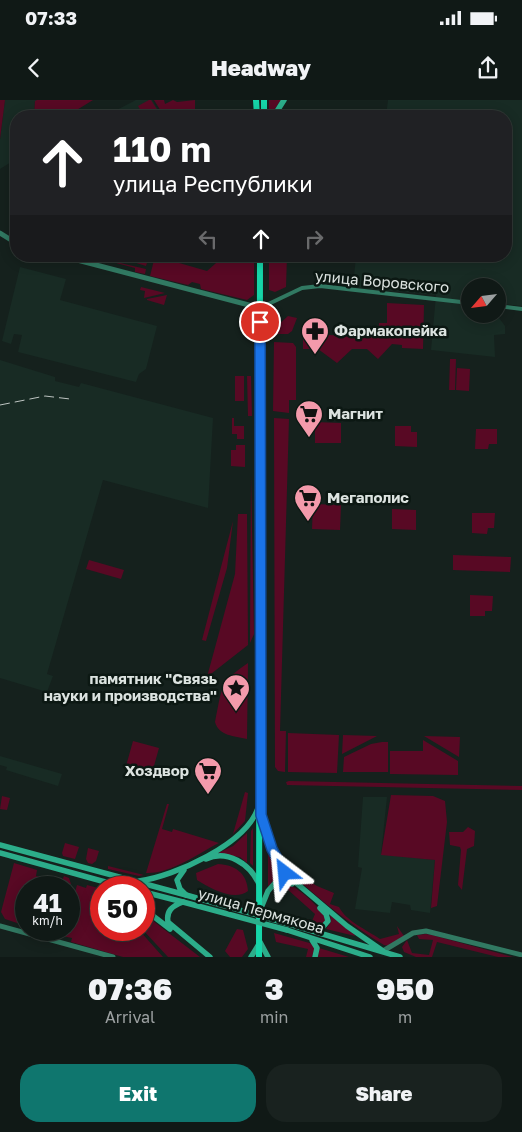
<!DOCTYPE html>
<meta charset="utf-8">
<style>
body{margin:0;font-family:"Golos Text",sans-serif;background:#19221f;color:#f1f3f6;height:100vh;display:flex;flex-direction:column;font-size:19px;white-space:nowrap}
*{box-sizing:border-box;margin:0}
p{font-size:16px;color:#9ca0a1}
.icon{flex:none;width:28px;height:28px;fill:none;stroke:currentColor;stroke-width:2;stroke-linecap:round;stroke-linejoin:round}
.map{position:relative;height:857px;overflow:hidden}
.side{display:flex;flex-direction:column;background:#101916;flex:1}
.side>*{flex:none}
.guide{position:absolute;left:10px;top:10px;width:502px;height:152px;border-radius:20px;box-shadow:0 2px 12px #0003,0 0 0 1px #303835;background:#202124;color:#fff;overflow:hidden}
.needle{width:32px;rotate:242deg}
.tools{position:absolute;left:461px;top:178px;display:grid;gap:10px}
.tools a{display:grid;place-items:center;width:45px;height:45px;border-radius:50%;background:#101916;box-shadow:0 2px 12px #0003,0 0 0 1px #303835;font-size:25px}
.speed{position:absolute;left:15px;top:776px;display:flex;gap:10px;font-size:25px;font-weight:700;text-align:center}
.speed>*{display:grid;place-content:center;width:65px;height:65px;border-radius:50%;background:#101916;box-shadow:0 2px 12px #0003,0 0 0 1px #303835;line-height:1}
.speed small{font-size:12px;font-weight:400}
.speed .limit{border:8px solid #d22;background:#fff;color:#111}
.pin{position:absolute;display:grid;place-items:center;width:42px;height:42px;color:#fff;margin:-21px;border:2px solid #fff;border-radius:50%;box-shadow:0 1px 5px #0007}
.me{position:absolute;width:55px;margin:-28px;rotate:331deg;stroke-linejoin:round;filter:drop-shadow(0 0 4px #0008)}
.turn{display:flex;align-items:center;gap:18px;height:105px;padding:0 20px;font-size:22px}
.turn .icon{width:65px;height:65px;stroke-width:2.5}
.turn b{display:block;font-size:35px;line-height:42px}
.lanes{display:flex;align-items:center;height:48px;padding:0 20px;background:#0003;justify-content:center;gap:25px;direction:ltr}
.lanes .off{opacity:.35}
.eta{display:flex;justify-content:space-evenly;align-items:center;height:85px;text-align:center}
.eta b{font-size:30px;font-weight:800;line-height:35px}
.cta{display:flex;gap:10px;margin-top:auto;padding:10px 20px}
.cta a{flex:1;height:58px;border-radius:20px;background:#0f766e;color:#fff;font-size:20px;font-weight:800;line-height:58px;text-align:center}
.cta a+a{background:#19221f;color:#f1f3f6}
.status{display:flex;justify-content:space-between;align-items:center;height:35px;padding:0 25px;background:#101916;direction:ltr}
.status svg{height:14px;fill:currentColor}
header{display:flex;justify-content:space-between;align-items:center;height:65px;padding:0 20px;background:#101916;font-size:22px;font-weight:800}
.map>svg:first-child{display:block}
</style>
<div class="status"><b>07:33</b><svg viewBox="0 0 49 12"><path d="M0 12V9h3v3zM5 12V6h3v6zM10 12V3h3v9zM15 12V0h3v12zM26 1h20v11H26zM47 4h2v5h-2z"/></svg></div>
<header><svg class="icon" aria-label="back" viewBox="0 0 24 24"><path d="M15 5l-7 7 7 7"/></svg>Headway<svg class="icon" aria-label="share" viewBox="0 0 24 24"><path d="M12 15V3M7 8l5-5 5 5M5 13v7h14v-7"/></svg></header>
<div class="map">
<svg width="522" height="857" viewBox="0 0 522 857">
<rect width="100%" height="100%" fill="#15211d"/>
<path fill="#182b24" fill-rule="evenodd" d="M5,0H37L35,2L34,16H16V59L0,69V39Z
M136,0H152L162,16H105Z
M388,0H522V206L502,204L499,218L505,226V234L494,235L495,257L431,250L436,195L353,187L356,156H506V16H386ZM470,186H498V214H470Z
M20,167L66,179L60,200L157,226L146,269L139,274L136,282L18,252L22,235L14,234L11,244L2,241Z
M0,260L55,277V281L79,287L81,283L213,318L208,408L103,380L47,574L53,576L47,592L0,578Z
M0,656L62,674L58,686L6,670L7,667L0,665Z
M363,697H387L381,754L435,760L430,813L411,810L410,805L392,802L390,813L355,809L362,768L358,767Z"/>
<path fill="#580924" d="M0,0H5L0,39Z
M37,0H93L67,16H34L35,1Z
M149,0H151L161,16H144L138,6Z
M154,0H164L165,4L173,0L177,2L195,0V10H190V16H164Z
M269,0H281L270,16H269Z
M90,156L146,169L145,174L135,172V168Z
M114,156H149L146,166Z
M155,156L207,171L224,156H254V195L247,200L201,189L200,184L192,182L188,185L150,176Z
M269,156H287L286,187L275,192L269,190Z
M141,187L165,193L144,198L145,191L140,190Z
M167,195L164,205L147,200V199Z
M387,203L424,205L423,249L402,248V245L392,244L378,259L367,249H352L337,263L318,249H303V234L378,237L379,223H387Z
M288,216L297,218L292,231L288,234H274L276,227Z
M274,242L293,243L296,247V300H289V313L273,311Z
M450,259H456L455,290H449Z
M457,268L470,269L469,291L456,290Z
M235,276H244V301H235Z
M247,276H251L252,316H248Z
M232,318H234V326H244V339H237V334H232Z
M274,318L289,319L280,631H286L285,672L278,671L275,667Z
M315,322L341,323V343H315Z
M395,326H411V332H417V347L395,346Z
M476,329H497V344H489L488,349H475Z
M236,345H245V367L231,366V350H236Z
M251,374L254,534L250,543Z
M313,404L341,405L340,430L312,429Z
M392,409L416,410V430L392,429Z
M472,413H495L494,428H488L487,434L472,433Z
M238,414H247L248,545L207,577L235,474Z
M233,421L227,468L206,541L202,540Z
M453,455L511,457L510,472L453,470Z
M89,460L124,470L121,479L86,469Z
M470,495L493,496L492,511H485V516H470Z
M248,563L247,639C234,636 219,636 215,622C222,589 219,582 248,563Z
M288,633L339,635L337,673L288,672Z
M343,635L377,636L342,654Z
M424,636L460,637L459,657Z
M423,640L458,661V675L390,674V651H423Z
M133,641L159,648L152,673L126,666Z
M382,642H388V672H343L344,657L371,644Z
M289,681L522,686V690L287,685L286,682Z
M245,692L248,693L245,721L233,734Z
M391,695L433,696L445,701L447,722L437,806L431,808L435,760L381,755Z
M2,696L10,698L7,710L0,709Z
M167,704H169L162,729L172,732L173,729L219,743C197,754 171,774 146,773Z
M468,727L475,731L474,746L467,749L462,790L458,785L461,750L460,747L450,745L449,732H463Z
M253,728V766L250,763L251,731Z
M247,733V763L240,757L216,754L233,746Z
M65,743L79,747L75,759L63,756L62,753Z
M268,745L284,776L276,778L268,787Z
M88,748L99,751L96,761L92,764L88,763L86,759Z
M14,763L37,770L36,776L61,783L64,776L69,778L71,784L67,787L26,788V822L23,825L5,819L1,812Z
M218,764C235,765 247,773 248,791C235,802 209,788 197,780L196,773Z
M108,766L144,775L139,776L108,769Z
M298,774L317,786L334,793L330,804L339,807C346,821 367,830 380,839L399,834L397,826L404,836L389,846L384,845C352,826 324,803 296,778L294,776Z
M283,782C298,787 320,806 326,820C316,832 292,820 279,816L286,813L312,821L315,814L286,788L278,785Z
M77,785L86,788L87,785L98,788L96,799L101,804V830H139L163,857H123L71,842L72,838L62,836L64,830H69V813Z
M144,814L200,857H168L143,830Z
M330,815L354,834L355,836L326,829L331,822Z
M237,829L243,830L248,849L242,857H230L225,851Z
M274,833L313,844L315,847L312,857H306L308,849L276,842Z
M426,834L432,835L513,857H498L437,842L432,857H416L404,852L402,847L407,840L412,853L429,855L433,840L419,839L417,835Z
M319,848L349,857H318Z"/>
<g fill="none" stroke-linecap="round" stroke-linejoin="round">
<path stroke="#317962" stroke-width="4" d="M498,206L522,209
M260,208L302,188L320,186L470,203"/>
<path stroke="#317962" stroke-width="5" d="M0,133L16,143
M62,156L260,208
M0,826L113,857
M383,851L413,833L426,831L522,855"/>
<path stroke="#2cad8a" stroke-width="5.5" d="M274,16L284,0
M261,715L275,754L288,776L347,826L383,851
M0,745L186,795
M0,753L127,788
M206,759C227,749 250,764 259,784
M184,770L177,780L180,789L186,795
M139,781C175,776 246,744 258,708
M144,792L183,802
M183,802C172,806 166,811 168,822L210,857
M261,808L268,791L275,783L282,780L292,784
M144,809L170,829
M289,824L400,857
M287,830L370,857
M312,831L322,828L328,821L326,814L320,808
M312,840L317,848L315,857
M260,842L268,857
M251,857L259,844"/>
<path stroke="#16d5a8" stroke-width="6" d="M256,0L257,16
M264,0V16
M259,857L260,156"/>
<path stroke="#bdc4c1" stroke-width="1" stroke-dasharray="10 5" stroke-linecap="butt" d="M0,305L45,296L70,299"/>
<path stroke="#2cad8a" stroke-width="5.5" d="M186,795L289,824
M183,802L287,830"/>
</g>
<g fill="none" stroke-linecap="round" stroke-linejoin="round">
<g stroke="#114b97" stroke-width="12">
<path id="route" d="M260,222L261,715L272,749L285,773"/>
</g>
<use href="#route" stroke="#1a73e8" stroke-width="9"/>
</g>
<defs>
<g id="pharmacy-pin" transform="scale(1.4375)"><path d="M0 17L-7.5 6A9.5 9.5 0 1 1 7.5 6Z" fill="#f39aab" stroke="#0c1813"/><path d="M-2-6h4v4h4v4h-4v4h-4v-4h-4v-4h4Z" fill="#111"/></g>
<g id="supermarket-pin" transform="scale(1.4375)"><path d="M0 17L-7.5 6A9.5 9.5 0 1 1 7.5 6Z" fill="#f39aab" stroke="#0c1813"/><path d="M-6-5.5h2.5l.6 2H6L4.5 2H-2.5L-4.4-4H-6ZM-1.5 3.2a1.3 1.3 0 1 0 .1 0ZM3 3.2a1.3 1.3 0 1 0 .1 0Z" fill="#111"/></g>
<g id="sight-pin" transform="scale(1.4375)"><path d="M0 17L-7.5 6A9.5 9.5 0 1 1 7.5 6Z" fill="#f39aab" stroke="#0c1813"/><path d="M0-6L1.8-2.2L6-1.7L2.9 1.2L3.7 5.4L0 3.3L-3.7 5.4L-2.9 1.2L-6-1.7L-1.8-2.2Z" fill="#111"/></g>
</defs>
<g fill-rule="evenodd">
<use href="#pharmacy-pin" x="315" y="231"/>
<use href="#supermarket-pin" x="309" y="314"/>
<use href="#supermarket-pin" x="308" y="398"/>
<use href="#sight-pin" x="236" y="588"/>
<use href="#supermarket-pin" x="208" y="671"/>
</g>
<g text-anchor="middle" stroke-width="5" stroke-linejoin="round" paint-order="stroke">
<g font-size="15" fill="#dce3e0" stroke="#0c1813">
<text transform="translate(382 182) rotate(5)" y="5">улица Воровского</text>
<text transform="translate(261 811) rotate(16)" y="5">улица Пермякова</text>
</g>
<g font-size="15" font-weight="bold" fill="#dce3e0" stroke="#0c1813" text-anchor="start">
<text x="334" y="236">Фармакопейка</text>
<text x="328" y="319">Магнит</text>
<text x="327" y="403">Мегаполис</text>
<text x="217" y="584" text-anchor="end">памятник "Связь<tspan x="217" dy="17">науки и производства"</tspan></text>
<text x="189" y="676" text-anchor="end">Хоздвор</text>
</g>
</g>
</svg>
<div class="tools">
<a><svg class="needle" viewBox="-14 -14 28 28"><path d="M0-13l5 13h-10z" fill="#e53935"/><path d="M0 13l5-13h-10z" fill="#9ca0a1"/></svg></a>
</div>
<div class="speed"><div>41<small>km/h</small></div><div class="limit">50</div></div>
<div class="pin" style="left:260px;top:222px;background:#d93025"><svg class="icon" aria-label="arrive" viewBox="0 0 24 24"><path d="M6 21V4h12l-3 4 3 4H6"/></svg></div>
<svg class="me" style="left:285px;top:773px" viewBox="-20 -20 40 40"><path d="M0-17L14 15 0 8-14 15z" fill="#1a73e8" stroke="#fff" stroke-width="4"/></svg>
<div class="guide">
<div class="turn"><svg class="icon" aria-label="ahead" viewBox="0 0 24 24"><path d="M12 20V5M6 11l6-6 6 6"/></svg><div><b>110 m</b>улица Республики</div></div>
<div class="lanes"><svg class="icon off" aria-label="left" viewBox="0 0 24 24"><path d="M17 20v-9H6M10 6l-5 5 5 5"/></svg><svg class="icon" aria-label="ahead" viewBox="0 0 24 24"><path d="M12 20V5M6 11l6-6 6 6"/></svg><svg class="icon off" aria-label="right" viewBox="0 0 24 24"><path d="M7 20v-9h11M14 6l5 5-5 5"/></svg></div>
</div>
</div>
<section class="side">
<div class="eta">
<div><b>07:36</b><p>Arrival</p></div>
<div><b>3</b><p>min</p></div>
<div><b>950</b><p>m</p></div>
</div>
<div class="cta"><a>Exit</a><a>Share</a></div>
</section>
